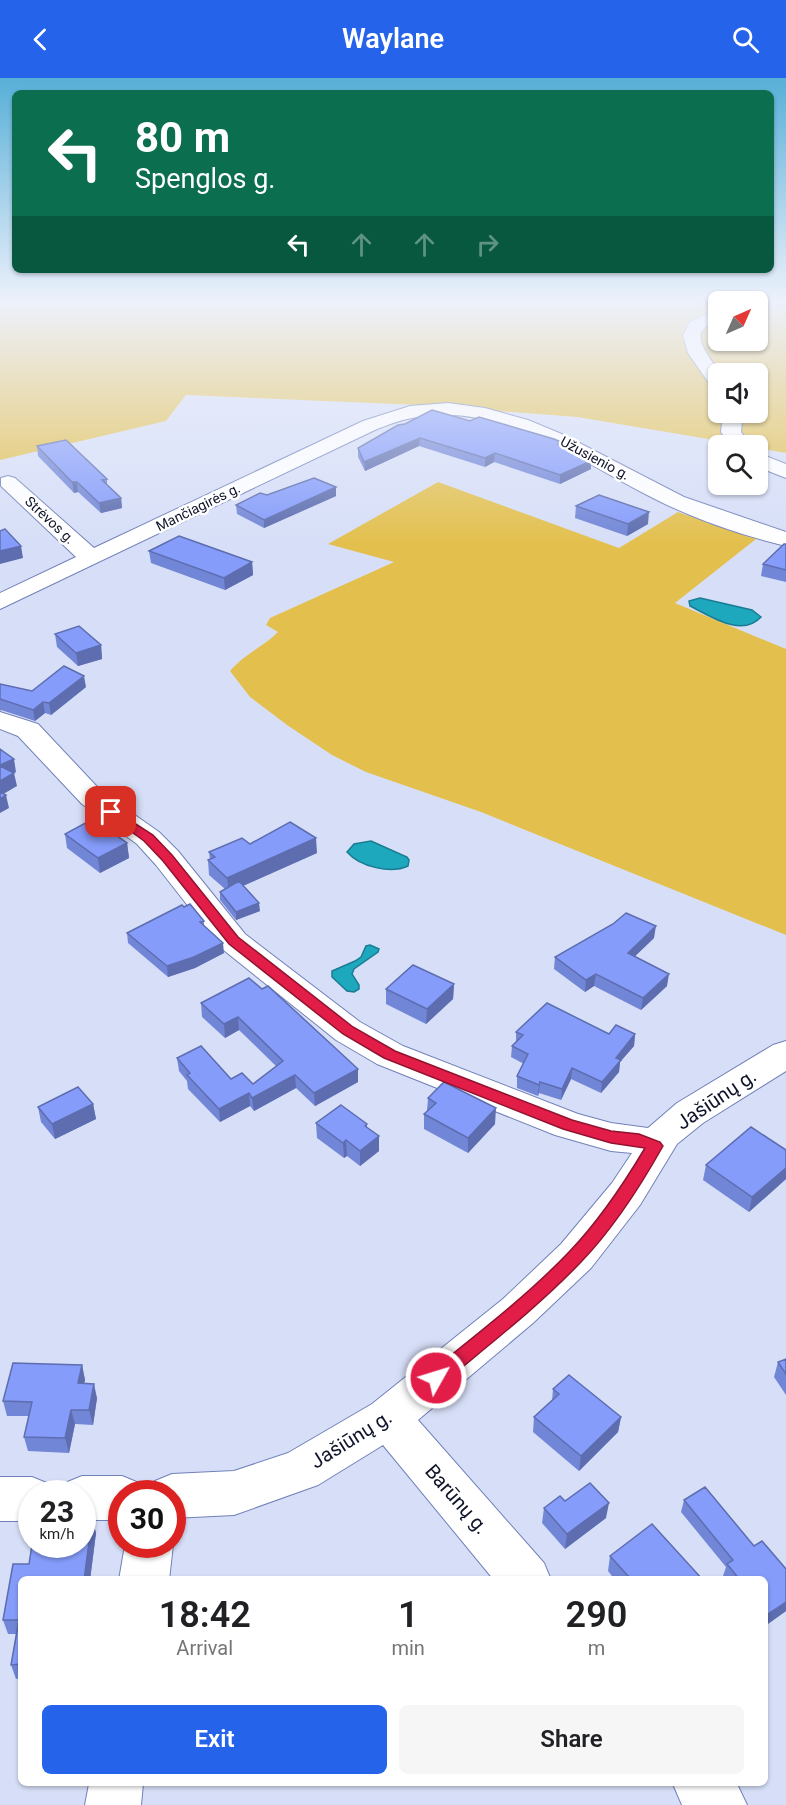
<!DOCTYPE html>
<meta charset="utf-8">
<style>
body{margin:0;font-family:Roboto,sans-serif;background:#f6f6f6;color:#202124;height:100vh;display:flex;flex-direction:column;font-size:22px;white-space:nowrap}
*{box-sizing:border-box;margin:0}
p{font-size:20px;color:#757577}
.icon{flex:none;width:33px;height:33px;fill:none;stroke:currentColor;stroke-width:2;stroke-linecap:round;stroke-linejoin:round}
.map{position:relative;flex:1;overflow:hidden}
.drawer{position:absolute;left:18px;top:1498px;width:750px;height:210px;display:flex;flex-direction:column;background:#fff;border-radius:9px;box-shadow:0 2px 4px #0004}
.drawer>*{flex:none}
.top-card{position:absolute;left:12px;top:12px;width:762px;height:183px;border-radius:9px;box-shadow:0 2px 4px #0004;background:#0b6e4f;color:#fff;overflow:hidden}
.needle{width:39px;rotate:45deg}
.fabs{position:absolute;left:708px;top:213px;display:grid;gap:12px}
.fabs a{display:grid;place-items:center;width:60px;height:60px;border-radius:9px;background:#fff;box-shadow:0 2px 4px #0004;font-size:30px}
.speed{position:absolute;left:18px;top:1402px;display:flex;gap:12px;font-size:30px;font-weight:700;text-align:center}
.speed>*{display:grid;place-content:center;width:78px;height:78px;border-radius:50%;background:#fff;box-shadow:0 2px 4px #0004;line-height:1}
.speed small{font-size:15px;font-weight:400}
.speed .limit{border:9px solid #d22;background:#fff;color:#111}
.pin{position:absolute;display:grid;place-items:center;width:51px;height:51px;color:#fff;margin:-26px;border-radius:12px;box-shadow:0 3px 9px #0006}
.me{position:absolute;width:66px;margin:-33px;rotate:51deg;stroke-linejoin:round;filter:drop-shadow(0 0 4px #0008)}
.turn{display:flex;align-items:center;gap:21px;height:126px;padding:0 24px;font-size:27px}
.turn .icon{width:78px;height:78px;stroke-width:2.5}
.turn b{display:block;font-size:42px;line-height:51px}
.lanes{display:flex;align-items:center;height:57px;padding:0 24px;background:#0003;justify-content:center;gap:30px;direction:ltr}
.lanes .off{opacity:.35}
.eta{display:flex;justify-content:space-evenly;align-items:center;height:102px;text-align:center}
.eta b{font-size:36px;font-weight:600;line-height:42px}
.action{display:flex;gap:12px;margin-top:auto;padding:12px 24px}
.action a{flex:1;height:69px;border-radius:9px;background:#2563eb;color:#fff;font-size:24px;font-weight:600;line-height:69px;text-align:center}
.action a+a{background:#f6f6f6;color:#202124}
header{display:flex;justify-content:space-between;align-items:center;height:78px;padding:0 24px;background:#2563eb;color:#fff;font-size:27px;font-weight:600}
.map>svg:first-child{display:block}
</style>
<header><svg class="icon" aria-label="back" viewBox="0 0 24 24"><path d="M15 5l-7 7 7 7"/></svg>Waylane<svg class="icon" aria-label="search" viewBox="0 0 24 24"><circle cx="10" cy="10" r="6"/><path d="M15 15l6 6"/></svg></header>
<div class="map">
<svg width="786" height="1727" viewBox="0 0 786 1727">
<rect width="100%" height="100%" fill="#d7dff8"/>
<path fill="#e3c04e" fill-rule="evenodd" d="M0,223H786V375L758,370V368L744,367L577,339L419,327L186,317L166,343L0,382ZM718,224H758V262H718ZM718,296H758V334H718Z
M438,404L619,470L678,434L756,461L675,525L786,571V857L481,734L366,694L332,677L287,647L250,619L230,593C244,576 263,569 278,554L266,547L270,540L394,484L328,466Z"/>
<path fill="#1ea8be" stroke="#1a7c92" stroke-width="1.5" d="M700,520L752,532L761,539C742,560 710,538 690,528L689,523Z
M371,763L407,779L409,782L408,788C391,796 360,789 347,774L354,766Z
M370,867L379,871L378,874L354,891L352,896L359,907V911L354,914L347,913L332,899V893L355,883L361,879L366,868Z"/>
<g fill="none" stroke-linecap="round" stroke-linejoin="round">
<g stroke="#7180b9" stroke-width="2">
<path id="minor" d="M751,223H785L783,226L758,230V224Z
M718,231V243C713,245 705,248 702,253C695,264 715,287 721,296H718V310L711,308L688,275L683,257L690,244Z
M448,325L485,330L528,342L564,357L684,419L786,454V468C741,457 694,441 653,420C579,383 499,322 412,340C400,342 388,347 377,351L0,531V515L76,479L1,408V400L8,398L15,400L94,470L363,343L410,328Z
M723,334H743L741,354L751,368H731L721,354Z
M758,375L786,386V400L758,389Z
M0,634L38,646L102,714L159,754L178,773L245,856L360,944L403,968L578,1036L611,1045L648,1050L677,1025L773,967L786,963V993L703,1045L677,1066L640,1127L591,1190L533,1245L418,1342L544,1485L551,1502H494L383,1367L318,1407L234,1437L172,1440V1416H149L155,1403L172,1396L234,1393L288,1375L372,1326L503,1221L561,1166L612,1105L632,1075L611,1073L555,1057L377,986L336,962L221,870L156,787L137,766L82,726L18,658L0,651Z
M82,1398H122L139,1405L144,1416H122V1442H82V1416H60L65,1405Z
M0,1399H32L49,1406L53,1416H32V1443H0Z
M172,1465L173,1467L169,1502H119L125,1467H172Z
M89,1706H143L141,1727H85Z
M673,1706H737L747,1727H682Z"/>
</g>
<use href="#minor" fill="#fff" fill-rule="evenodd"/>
</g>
<path fill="#7286d7" d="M470,343L561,364V367L589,379V382L591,383V391L560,406L494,384L485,389L419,368L365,393L358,379V370Z
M37,368L107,401V407L121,420L122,430L101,435L78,414L74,415L38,378Z
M267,417L336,418L264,450L237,436L236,427Z
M576,428L648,446L627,458L575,440Z
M786,466V504L761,498L763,486Z
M149,473L252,484L253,497L225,512L151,485Z
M55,556L101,567L102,581L78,588L57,569Z
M0,606L32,613L86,609L51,637L45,635L35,643L1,632L0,633Z
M65,756L127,765L129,780L100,795L67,770Z
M250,766L317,775L243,808L260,833L236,842L220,822V814L225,811L209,797L208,782H210L209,774Z
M204,843V848L224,875L195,890L168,899L128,865L127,855Z
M654,860L635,878L667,908L641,932L594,908L585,914L554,891L555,879Z
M454,906L453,921L426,946L386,926V911Z
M262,911L358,991V1004L315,1028L296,1010L254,1033L250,1028L220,1044L188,1011L187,1003L179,993L177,980L231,1001L253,1006L276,988L239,952L225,960L202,939L201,925Z
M516,954L609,956H635L634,968L620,984L619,994L601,1015L571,1001L561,1022L539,1015L538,1018L517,1010V998L524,986L511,979L512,968L516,964Z
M428,1020L495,1046L468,1075L424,1051V1036L427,1033Z
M93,1026L96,1041L55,1061L41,1044L38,1029Z
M316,1045L367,1046V1049L379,1073L360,1088L347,1078L344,1080L317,1060Z
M786,1072V1101L749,1134L703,1102L706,1087Z
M786,1281V1317L774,1299L778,1284Z
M82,1287L85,1302L84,1305L97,1320L93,1347L75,1346L69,1375L28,1373L24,1359L29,1338H7L3,1323Z
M553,1311L621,1339L618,1354L579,1393L533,1354L534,1339L552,1323Z
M684,1422L754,1468L786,1491V1533L765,1548V1502H726L723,1498L726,1489L681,1434Z
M565,1423L606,1440L565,1471L542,1445L544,1430Z
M82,1441H92L96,1455L90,1502H21V1600L16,1601L11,1587L16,1556H8L3,1542L13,1486H29L32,1467H82Z
M610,1478L703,1502H615L608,1493Z"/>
<path fill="#5d6daf" d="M420,360L419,368L365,393L364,384Z
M495,375L494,384L485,389V380Z
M589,379V384L591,383V391L560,406V397Z
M72,404H77L78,414L74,415Z
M336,409V418L264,450V442Z
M121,420L122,430L101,435L99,425Z
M649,434L648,446L627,458L628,446Z
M21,468L23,480L0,486V473Z
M252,484L253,497L225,512L224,500Z
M101,567L102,581L78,588L76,575Z
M84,598L86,609L51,637L49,625Z
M43,624L45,635L35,643L33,632Z
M14,681L16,694L14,695L17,708L0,718V703L2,701L0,687Z
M6,717L9,730L0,735V721Z
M316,760L317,775L229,814L227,800Z
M127,765L129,780L100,795L98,780Z
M259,825L260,833L236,842V834Z
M656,848L654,860L626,887L628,875Z
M223,865L224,875L195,890L168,899L167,888Z
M596,896L594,908L585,914L586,902Z
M669,896L667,908L641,932L643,920Z
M454,906L453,921L426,946L427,931Z
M238,939L239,952L225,960L224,946Z
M635,956L634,968L620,984L619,994L601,1015L602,1004L616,980Z
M572,990L571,1001L561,1022L562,1011Z
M358,991V1004L315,1028L314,1015Z
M295,997L296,1010L254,1033L252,1020Z
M540,1004L539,1015L538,1018L539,1007Z
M249,1015L250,1028L220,1044L219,1031Z
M93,1026L96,1041L55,1061L52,1046Z
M496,1030L495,1046L468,1075V1060Z
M379,1058V1073L360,1088V1073Z
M346,1062L347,1078L344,1080L343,1065Z
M786,1090V1101L749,1134L752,1119Z
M82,1287L85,1302L81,1320L78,1305Z
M94,1306L97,1320L93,1347L89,1332Z
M71,1332L75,1346L69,1375L65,1360Z
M621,1339L618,1354L579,1393L581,1378Z
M609,1425L606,1440L565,1471L567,1456Z
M92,1441L96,1455L90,1502H84Z
M786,1524V1533L765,1548L768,1536Z"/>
<path fill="#859cfa" stroke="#5d6daf" stroke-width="1.5" d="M432,332L470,343L479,339L554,361L561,364L558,366L589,379L586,381L591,383L560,397L495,375L485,380L420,360L364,384L358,370L398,347L405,346Z
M66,362L107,401L102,402L121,420L99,425L77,404H72L37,368Z
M314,400L336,409L264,442L236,427L260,415L267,417Z
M599,417L649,434L628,446L576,428Z
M5,451L21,468L0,473V453Z
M179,458L252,484L224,500L149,473Z
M784,466H786V492L763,486Z
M79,548L101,567L76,575L55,556Z
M64,588L84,598L49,625L43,624L33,632L0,621V606L32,613Z
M0,671L14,681L0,687Z
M0,688L14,695L0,703Z
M0,714L6,717L0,721Z
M93,741L127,765L98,780L65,756Z
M290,744L316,760L227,800L208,782L215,779L209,774L242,760L250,766Z
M239,803L259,825L236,834L220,814Z
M190,826L204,843L200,844L223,865L194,879L167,888L127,855L182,827L184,829Z
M626,835L656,848L628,875L669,896L643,920L596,896L586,902L555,879L613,846Z
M413,887L454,906L427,931L386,911Z
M249,900L262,911L268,908L358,991L314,1015L295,997L252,1020L249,1015L219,1031L187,997L190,995L177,980L201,968L231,1001L242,995L253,1006L283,983L238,939L224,946L201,925Z
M547,925L609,956L616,947L635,956L616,980L621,982L602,1004L572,990L562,1011L540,1004L539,1007L517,998L528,976L512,968L523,957L516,954Z
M444,1004L496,1030L468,1060L424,1036L436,1025L428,1020Z
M78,1009L93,1026L52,1046L38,1029Z
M341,1027L367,1046L365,1048L379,1058L360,1073L346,1062L343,1065L316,1045Z
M751,1049L786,1072V1090L752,1119L706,1087Z
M786,1281V1296L778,1284Z
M13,1285L82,1287L78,1305L94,1306L89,1332H71L65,1360L24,1359L32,1324L3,1323Z
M569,1297L621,1339L581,1378L534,1339L559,1316L553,1311Z
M590,1405L609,1425L567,1456L544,1430L560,1418L565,1423Z
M705,1409L754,1468L762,1463L786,1491V1524L768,1536L765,1532V1502H740L727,1486L733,1482L684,1422Z
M82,1441H92L84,1502H21V1586L11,1587L19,1542H3L13,1486H29L32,1467H82Z
M652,1446L703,1502H626L629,1499L610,1478Z"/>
<linearGradient id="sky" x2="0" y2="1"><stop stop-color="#57afd7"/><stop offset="0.48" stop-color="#edf1fc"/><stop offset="1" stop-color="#edf1fc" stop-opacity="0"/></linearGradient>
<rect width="786" height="465" fill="url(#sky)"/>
<path fill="#e11d48" stroke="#92132f" stroke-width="1.5" d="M111,730L153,757L172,777L238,859L353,949L395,973L572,1042L611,1053L639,1056L660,1064L663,1068C640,1109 614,1150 581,1184C539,1228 490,1266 443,1305L436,1308L430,1305L427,1300L430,1294C477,1256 527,1218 569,1174C599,1143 623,1107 645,1070L611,1065L563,1051L384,980L343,956L229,866L163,783L144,763L107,736L105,734Z"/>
<g text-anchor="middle" stroke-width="5" stroke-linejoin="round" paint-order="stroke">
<g font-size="14" fill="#0f142a" stroke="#fff">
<text transform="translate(595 380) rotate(28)" y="5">Užusienio g.</text>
<text transform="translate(198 429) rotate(-26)" y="5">Mančiagirės g.</text>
<text transform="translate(50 442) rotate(43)" y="5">Strėvos g.</text>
</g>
<g font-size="20" fill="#0f142a" stroke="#fff">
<text transform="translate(716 1021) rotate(-34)" y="7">Jašiūnų g.</text>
<text transform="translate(351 1361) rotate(-32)" y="7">Jašiūnų g.</text>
<text transform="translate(457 1421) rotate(49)" y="7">Barūnų g.</text>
</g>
</g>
</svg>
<div class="fabs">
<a><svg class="needle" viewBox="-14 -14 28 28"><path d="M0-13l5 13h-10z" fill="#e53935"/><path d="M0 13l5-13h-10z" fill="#757577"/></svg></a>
<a><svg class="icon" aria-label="sound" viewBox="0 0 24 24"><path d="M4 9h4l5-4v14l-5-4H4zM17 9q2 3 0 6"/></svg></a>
<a><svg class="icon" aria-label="search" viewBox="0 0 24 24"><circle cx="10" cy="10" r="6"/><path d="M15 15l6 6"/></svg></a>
</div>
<div class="speed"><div>23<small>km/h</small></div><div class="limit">30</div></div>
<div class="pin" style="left:111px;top:734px;background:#d93025"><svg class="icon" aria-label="arrive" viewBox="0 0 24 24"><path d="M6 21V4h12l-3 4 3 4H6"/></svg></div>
<svg class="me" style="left:436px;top:1300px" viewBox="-20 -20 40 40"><circle r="17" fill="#e11d48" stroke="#fff" stroke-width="3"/><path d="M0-11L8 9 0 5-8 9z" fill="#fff"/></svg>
<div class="top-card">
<div class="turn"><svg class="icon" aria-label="left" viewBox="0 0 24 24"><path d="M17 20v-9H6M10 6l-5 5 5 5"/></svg><div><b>80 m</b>Spenglos g.</div></div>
<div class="lanes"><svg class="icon" aria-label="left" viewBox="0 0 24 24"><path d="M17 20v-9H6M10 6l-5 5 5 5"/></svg><svg class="icon off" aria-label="ahead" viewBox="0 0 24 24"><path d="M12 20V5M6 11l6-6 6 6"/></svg><svg class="icon off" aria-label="ahead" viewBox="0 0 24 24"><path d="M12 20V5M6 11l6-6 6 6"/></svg><svg class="icon off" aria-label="right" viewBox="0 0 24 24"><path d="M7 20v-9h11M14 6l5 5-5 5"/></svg></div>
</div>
<section class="drawer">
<div class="eta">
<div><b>18:42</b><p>Arrival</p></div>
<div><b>1</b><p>min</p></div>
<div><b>290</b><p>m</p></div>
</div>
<div class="action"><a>Exit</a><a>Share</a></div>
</section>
</div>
